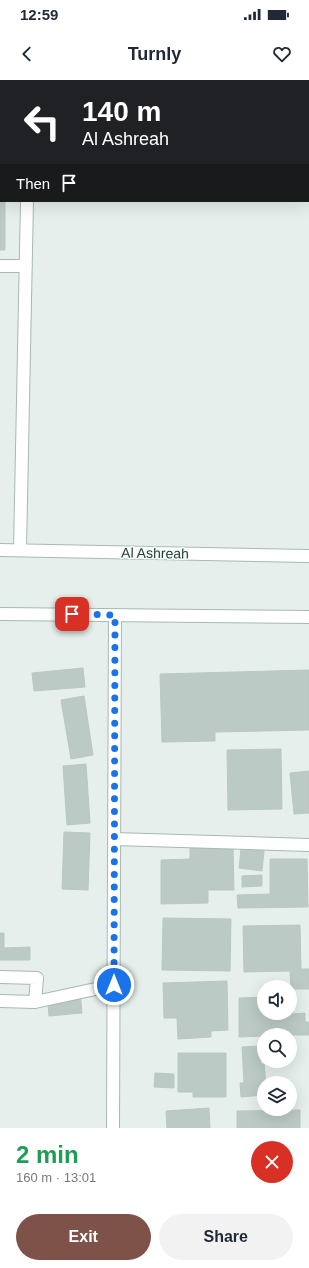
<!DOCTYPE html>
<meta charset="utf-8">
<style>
body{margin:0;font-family:Helvetica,sans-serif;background:#f2f2f3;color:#1f2937;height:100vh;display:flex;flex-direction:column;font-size:15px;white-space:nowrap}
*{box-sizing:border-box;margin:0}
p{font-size:13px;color:#747a83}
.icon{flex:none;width:22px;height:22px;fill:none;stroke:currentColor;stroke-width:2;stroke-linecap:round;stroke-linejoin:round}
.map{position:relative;height:1048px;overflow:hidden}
.sheet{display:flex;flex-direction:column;background:#fff;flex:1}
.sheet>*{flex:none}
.banner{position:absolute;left:0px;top:0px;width:309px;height:122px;box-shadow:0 4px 16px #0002;background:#202124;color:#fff;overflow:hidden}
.controls{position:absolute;left:257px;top:900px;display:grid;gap:8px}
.controls a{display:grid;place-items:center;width:40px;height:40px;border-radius:50%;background:#fff;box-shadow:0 4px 16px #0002;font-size:20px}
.pin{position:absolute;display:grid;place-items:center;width:34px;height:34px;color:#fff;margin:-17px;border-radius:8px;box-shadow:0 2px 6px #0006}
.me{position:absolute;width:44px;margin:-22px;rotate:0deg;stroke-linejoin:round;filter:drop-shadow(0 0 3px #0008)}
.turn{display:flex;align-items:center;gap:14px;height:84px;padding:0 16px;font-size:18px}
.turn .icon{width:52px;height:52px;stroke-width:2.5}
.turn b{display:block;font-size:28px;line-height:34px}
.then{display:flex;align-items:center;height:38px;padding:0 16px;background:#0003;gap:8px;font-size:15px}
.round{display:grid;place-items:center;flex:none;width:42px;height:42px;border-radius:21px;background:#f2f2f3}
.head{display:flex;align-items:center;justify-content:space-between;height:68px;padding:0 16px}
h1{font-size:24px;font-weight:800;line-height:30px;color:#1e9e55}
.button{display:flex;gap:8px;margin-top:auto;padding:8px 16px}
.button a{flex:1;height:46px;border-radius:24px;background:#7f5249;color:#fff;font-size:16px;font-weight:800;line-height:46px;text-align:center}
.button a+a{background:#f2f2f3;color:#1f2937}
.status{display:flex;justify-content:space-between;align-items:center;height:28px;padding:0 20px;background:#fff;direction:ltr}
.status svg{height:11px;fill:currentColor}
header{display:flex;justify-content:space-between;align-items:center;height:52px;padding:0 16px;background:#fff;font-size:18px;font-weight:800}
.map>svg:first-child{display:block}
</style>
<div class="status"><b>12:59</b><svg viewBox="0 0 49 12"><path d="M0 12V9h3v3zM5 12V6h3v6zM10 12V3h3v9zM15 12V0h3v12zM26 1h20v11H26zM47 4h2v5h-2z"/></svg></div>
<header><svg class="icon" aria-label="back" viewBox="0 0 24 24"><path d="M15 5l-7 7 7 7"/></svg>Turnly<svg class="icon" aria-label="heart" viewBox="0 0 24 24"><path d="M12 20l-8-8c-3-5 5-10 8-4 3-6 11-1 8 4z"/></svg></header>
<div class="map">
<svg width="309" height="1048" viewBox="0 0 309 1048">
<rect width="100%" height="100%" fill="#e6efeb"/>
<path fill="#bbcac4" stroke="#b8c9c2" d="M0,0H5L1,1V121H5V170H0Z
M83,588L85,607L34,611L32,593Z
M309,590V650L215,652V661L162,662L160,594Z
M84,616L93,675L71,679L61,620Z
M281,669L282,729L228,730L227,670Z
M86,684L90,743L67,745L63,686Z
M309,691V733L294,734L290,693Z
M64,752L90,753L88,810L62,809Z
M233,767L234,810H208V823L161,824V780L190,779V768Z
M241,769L264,771L262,791L239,788Z
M270,779H307L308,827L238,828L237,815L270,814Z
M262,795V806L242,807V796Z
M163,838L231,839L230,891L162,890Z
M300,845L301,889H309V909H291L290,891L244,892L243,846Z
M0,853H4V868L30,867V880H0Z
M227,901L228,950L211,951V957L178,959L177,938H164L163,903Z
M80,911L82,933L49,936L47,914Z
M290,916H293V934L305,933V942H309V955H264V956L239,957V918L264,917V933H290Z
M259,966L261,984H264L266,1003H264V1015L241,1017L240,1003H244L242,967Z
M178,973H226V1017H193V1012H178Z
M155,993L174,994V1008L154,1007Z
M209,1028L210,1048H167L166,1031Z
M300,1030V1048H237V1031Z"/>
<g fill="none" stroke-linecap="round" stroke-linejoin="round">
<g stroke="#a8b8b2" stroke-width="14">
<path id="street" d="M29,1V0
M0,186H26
M20,470L27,121
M114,759L309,765
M0,897L37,898L35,922L0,921
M35,922L114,905
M113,1048L115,535"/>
</g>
<g stroke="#a4bbb3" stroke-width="14">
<path id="secondary" d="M0,470L309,476
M0,534L309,537"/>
</g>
<use href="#street" stroke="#fff" stroke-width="12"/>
<use href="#secondary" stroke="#fff" stroke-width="12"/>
</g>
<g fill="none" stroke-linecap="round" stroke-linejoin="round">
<path stroke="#1a73e8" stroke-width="7" stroke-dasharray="0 12.6" d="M72,534L115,535L114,905"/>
</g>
<g text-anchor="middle" stroke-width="3" stroke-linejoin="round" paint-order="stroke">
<g font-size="14" fill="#24423a" stroke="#f7fbf9">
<text transform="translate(155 473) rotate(1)" y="5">Al Ashreah</text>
</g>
</g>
</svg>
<div class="controls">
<a><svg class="icon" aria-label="sound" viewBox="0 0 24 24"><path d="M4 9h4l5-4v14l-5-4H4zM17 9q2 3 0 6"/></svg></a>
<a><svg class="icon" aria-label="search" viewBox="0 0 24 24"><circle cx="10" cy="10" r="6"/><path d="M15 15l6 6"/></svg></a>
<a><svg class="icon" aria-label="layers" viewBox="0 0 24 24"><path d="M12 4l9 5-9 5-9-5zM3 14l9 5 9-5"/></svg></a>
</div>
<div class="pin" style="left:72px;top:534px;background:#d93025"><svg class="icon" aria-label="arrive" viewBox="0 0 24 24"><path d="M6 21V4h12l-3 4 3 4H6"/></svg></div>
<svg class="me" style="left:114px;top:905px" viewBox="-20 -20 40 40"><circle r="17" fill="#1a73e8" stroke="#fff" stroke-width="3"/><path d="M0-11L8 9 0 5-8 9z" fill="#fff"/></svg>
<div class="banner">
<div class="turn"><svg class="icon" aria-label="left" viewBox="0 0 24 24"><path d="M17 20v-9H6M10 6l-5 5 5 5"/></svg><div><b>140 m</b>Al Ashreah</div></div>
<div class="then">Then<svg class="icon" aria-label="arrive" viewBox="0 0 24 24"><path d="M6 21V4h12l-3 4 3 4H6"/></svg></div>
</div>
</div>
<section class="sheet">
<div class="head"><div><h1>2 min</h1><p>160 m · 13:01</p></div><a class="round" style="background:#d93025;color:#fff"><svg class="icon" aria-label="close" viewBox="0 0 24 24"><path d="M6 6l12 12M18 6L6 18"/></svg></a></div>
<div class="button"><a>Exit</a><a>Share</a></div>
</section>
